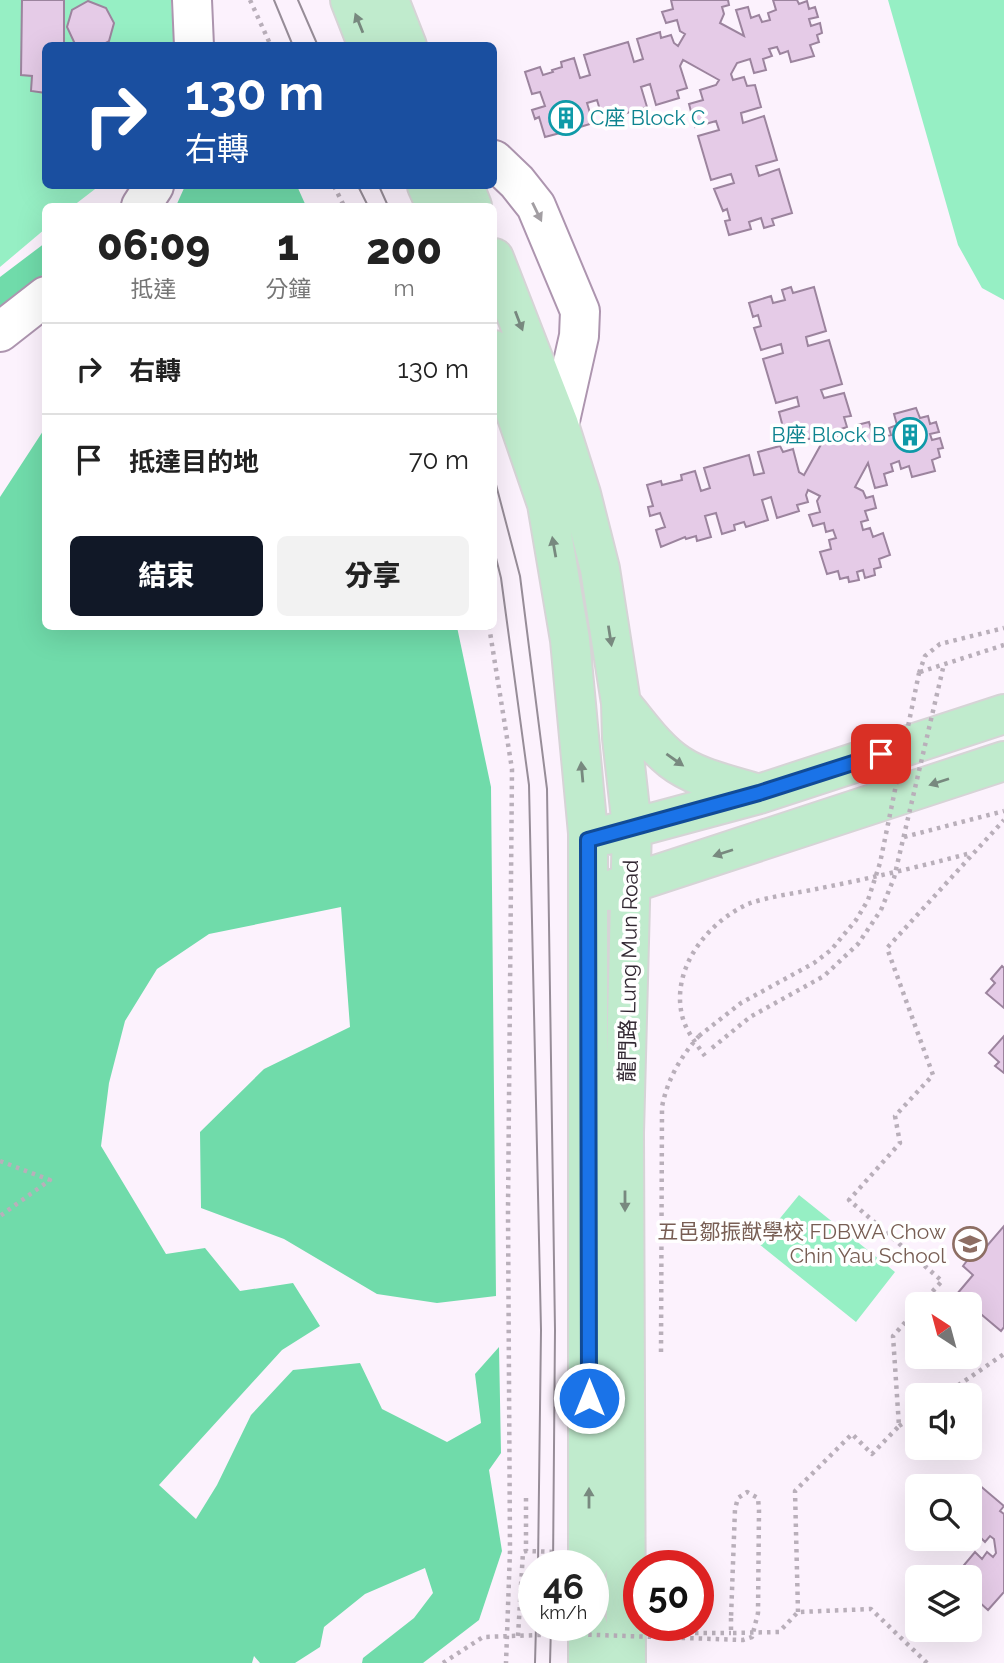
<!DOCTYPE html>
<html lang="zh-TW">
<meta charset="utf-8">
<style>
body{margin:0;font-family:Raleway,"Noto Sans TC",sans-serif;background:#f2f2f2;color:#222;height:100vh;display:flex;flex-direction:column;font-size:26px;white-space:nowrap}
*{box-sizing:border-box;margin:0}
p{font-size:23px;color:#767676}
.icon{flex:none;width:38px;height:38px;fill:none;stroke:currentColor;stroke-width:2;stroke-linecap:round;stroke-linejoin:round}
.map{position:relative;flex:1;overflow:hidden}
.drawer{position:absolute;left:42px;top:203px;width:455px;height:427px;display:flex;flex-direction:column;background:#fff;border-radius:10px;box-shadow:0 7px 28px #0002}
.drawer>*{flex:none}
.top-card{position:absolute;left:42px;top:42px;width:455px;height:147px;border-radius:10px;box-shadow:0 7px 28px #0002;background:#1a4fa0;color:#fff;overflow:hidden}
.needle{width:46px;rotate:324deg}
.tools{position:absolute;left:905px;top:1292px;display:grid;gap:14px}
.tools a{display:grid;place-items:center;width:77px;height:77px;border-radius:10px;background:#fff;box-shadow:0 7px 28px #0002;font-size:35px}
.speed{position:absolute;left:518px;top:1550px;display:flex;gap:14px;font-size:35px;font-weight:700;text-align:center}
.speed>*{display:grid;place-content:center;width:91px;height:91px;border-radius:50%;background:#fff;box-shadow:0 7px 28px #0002;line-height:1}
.speed small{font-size:18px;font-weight:400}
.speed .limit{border:10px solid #d22;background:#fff;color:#111}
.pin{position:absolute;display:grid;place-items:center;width:60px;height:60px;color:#fff;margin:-30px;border-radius:14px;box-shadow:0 4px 10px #0006}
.me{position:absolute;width:77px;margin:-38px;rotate:0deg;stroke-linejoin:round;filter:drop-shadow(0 0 5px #0008)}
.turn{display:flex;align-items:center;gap:24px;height:147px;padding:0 28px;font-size:32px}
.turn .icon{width:91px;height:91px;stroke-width:2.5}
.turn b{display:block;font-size:49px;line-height:60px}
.eta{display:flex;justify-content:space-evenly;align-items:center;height:119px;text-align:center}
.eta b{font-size:42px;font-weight:800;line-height:49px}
.action{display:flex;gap:14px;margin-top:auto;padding:14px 28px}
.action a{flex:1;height:80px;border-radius:10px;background:#111827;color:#fff;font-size:28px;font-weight:800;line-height:80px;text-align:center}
.action a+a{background:#f2f2f2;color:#222}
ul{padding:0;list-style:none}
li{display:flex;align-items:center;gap:21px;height:91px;padding:0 28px;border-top:2px solid #e0e0e0}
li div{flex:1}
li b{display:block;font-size:26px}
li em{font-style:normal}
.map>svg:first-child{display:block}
</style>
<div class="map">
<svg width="1004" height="1663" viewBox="0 0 1004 1663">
<rect width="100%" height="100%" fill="#fcf2fd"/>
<path fill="#96efc4" d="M0,0H171L174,45L46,46V186H99L73,206H46L45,229L0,267Z
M888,0H1004V300L982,288L958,245Z
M799,1195L895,1272L856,1322L759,1244Z"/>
<path fill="#70dbaa" d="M185,186H297L306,206H176Z
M45,243V273L0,309V277Z
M45,428L46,626L457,627L491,787L496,1296L437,1303L377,1294L284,1239L201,1208L200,1132L264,1069L350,1027L341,907L209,934L157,969L125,1021L109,1083L101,1146L166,1254L205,1248L240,1291L293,1283L320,1326L282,1350L159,1485L196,1519L217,1485L251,1415L293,1370L360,1363L382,1409L447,1442L481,1423L475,1374L499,1347L501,1453L489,1470L502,1551L479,1620L423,1663H362L363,1658L414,1618L433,1593L425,1568L365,1594L324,1627L320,1647L295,1663H260L254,1656L252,1663H0V497Z"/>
<path fill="#e5cbe7" stroke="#9c849e" stroke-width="2" d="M22,0H64V46H46V93L31,91L32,76L21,75Z
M671,0H728L729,5L722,7L724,14L720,23L744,36L736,10L748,7L751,18L759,15L762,22L770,20L768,13L776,10L773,0H797L799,4L807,1L809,9L815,7L818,17L809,19L811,26L820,23L822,33L817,35L819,42L810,45L814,56L791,62L788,51L780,54L777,47L769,49L772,56L763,59L766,70L754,73L750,59L737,63L731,74L733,80L744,77L747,86L755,85L761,107L741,113L743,123L764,116L777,160L756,166L759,176L779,169L792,213L772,219L774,225L764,228L761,218L749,222L751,229L729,235L725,221L730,220L727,209L723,211L714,189L734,183L731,174L711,180L698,136L719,130L716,121L695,127L689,104L703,100L700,90L716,85L719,80L683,60L680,66L687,88L677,91L679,98L656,105L650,84L641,87L647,107L603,120L597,100L587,103L593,123L580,127L578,123L558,129L560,133L545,137L539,117L535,119L532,110L545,106L540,92L532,94L525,72L540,67L543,75L553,72L552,70L562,67L561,62L574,58L580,78L590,75L584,55L628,42L634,62L643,59L637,39L660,32L661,38L671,35L674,43L678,46L685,34L680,31L677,20L666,23L662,12L673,9Z
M88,1L106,8L114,23L109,41L100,46L75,44L67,27L72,10Z
M791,287L793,293L814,287L826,331L806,337L808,346L829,340L842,384L821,390L824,398L844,393L851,416L844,417L847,427L835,431L837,437L851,444L858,430L857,425L869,422L872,433L880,430L883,437L891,435L889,428L897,425L894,414L916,408L920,418L928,416L930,424L936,422L939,432L930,434L932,440L940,438L943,448L938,449L940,457L932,460L935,471L912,477L909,466L901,469L899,461L891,464L893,471L884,474L887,485L875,488L868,463L855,487L863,491L866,498L873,496L876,508L865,511L868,520L861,522L863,530L870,528L873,537L883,533L890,555L879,559L881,567L874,569L875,575L865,578L863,570L857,572L859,580L849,582L848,577L840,579L838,571L827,574L820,552L831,549L829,540L836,538L833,530L826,532L824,523L813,526L809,515L820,512L817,501L820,496L808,490L806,495L808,502L797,505L799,511L777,518L771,497L762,500L768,520L746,527L744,522L734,525L735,530L722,534L716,513L705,516L711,537L697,541L696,536L686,539L685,537L661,547L656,530L665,527L660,513L650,516L648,507L653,506L647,485L661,481L662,485L682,480L681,475L695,471L701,491L710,488L704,468L749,455L754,475L764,473L758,452L780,446L783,452L793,449L799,472L804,475L824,439L819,436L802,441L799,431L785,435L779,412L799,406L797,397L776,403L763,359L783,353L781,344L761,350L754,328L761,326L758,315L753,317L749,303L771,296L773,303L785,300L782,290Z
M1002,966L1004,968V1008L986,993L995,983L991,979Z
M1004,1036V1073L995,1066L999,1062L989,1053Z
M1004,1226V1327L1001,1331L957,1294L973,1275L963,1266L975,1250L980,1254Z
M978,1484L1004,1506L1000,1511L1004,1514V1592L988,1610L978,1601L975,1606L970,1601V1577H954L975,1552L982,1559L987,1552L993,1557L996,1553L994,1539L990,1536L985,1542L980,1537L976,1542L970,1536V1494Z"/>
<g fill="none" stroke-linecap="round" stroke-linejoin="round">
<g stroke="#ad95af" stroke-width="42">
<path id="minor" d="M192,0L194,46
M494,160L517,182L536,206L580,311L579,336L559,425
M141,206L154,186
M0,332L46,296"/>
</g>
<g stroke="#d6d4d6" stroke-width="42">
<path id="major" d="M350,0L368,46
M389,0L407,46
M427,186L436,206
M464,186L472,206
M494,258L559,425L581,494L600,569L621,703L622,738L632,827L624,1133L626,1663
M494,350L547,504L570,640L588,833V1566
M621,703C637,723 652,744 672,760C696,779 731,785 759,794
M607,835L759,794L1004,714
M607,891L1004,761
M588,1663V1626"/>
</g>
<path stroke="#b9afba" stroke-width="4.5" stroke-dasharray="3.5 5" stroke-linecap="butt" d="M250,0L271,46
M334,186L344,206
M489,626L512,769L508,1210L510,1551L506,1663
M920,672L1004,645
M919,673L925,656L940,644L1004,628
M904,837L1004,811
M712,1048L750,1017L824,976L858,944L881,910
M705,1056C697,1045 687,1032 683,1019C669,971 706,923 748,904C769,896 799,893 821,888C872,878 922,866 971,853
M0,1161L50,1180L0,1216
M921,1304L942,1281L849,1200L900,1143L895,1116L933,1075L887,948L1004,820
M661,1352L662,1107C667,1080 681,1056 699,1036
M944,1395L1004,1354
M899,1426L917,1414
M526,1498V1551L556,1552
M798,1612L795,1491L852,1434L872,1454L899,1426L893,1336L917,1309
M731,1618V1633L779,1632L798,1612L871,1609L927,1663
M678,1633H731
M518,1636L523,1552L526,1551"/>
<use href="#minor" stroke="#fff" stroke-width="38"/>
<use href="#major" stroke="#c0ebcd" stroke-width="38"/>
<path stroke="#978d98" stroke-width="2" d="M274,0L293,46
M298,0L318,46
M358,186L368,206
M379,186L388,206
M494,477L520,576L547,789L555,1330L553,1566
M494,550L501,578L529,785L541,1330L538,1566
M535,1663L536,1626
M550,1663L551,1626"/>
<path stroke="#b9afba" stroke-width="4.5" stroke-dasharray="3.5 5" stroke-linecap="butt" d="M881,910L894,878L944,664
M699,1036L741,1003L814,963L831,950L856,920L868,900L880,863L919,673
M443,1663L483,1637L568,1634L743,1640L752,1637L758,1613L759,1510L758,1498L747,1492L738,1498L735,1509L731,1618"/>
</g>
<defs><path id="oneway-solid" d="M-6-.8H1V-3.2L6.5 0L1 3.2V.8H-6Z" transform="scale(1.75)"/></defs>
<g fill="#78897f">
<use href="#oneway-solid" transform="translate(359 23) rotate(-112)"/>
<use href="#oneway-solid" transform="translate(519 321) rotate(69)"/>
<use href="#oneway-solid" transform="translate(554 547) rotate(-100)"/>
<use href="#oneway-solid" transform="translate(610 636) rotate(81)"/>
<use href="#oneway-solid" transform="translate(675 760) rotate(35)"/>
<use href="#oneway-solid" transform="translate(582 772) rotate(-95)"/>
<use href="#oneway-solid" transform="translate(939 782) rotate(162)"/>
<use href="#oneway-solid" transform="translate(723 853) rotate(162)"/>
<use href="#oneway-solid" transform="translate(625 1201) rotate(90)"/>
<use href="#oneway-solid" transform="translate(589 1498) rotate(-90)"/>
</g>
<use fill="#a29ea2" href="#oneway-solid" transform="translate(537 212) rotate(64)"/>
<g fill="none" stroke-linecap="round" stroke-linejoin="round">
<g stroke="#114b97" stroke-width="18">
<path id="route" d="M589,1398L588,840L759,793L881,754"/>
</g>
<use href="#route" stroke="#1a73e8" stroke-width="12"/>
</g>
<defs>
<g id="building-ring" transform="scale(1.75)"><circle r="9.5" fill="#fff" stroke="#0f9aa8" stroke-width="1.5"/><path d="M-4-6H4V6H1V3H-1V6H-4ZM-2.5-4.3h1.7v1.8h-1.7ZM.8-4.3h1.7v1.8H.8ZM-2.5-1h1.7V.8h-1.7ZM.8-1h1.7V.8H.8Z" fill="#0f9aa8"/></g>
<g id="school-ring" transform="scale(1.75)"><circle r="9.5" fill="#fff" stroke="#8d6e63" stroke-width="1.5"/><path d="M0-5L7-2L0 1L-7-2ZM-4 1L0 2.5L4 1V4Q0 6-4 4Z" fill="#8d6e63"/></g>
</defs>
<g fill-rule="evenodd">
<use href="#building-ring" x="566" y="118"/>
<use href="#building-ring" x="910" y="435"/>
<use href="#school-ring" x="970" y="1244"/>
</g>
<g text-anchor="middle" stroke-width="7" stroke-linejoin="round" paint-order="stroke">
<g font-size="21" fill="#0d838f" stroke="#fff" text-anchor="start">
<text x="590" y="125">C座 Block C</text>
<text x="886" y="442" text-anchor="end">B座 Block B</text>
</g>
<g font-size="21" fill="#312731" stroke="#fff">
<text transform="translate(629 971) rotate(-89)" y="7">龍門路 Lung Mun Road</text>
</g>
<g font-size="21" fill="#785e54" stroke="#fff" text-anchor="end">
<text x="946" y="1239">五邑鄒振猷學校 FDBWA Chow<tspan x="946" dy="24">Chin Yau School</tspan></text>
</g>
</g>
</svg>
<div class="tools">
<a><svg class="needle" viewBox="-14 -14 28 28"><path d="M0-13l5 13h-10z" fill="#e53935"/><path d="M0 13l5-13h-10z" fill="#767676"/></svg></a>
<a><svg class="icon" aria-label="sound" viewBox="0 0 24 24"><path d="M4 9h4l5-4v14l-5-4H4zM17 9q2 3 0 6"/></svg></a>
<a><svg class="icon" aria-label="search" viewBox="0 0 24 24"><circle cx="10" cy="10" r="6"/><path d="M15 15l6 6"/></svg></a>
<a><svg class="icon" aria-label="layers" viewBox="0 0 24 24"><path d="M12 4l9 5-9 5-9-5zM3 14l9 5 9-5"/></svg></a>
</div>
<div class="speed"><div>46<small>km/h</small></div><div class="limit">50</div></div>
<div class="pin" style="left:881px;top:754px;background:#d93025"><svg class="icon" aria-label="arrive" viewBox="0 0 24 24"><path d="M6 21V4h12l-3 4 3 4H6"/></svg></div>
<svg class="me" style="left:589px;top:1398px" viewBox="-20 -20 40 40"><circle r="17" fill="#1a73e8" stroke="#fff" stroke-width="3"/><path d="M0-11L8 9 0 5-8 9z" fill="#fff"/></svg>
<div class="top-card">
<div class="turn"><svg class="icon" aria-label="right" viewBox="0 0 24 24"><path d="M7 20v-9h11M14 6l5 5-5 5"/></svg><div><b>130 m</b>右轉</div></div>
</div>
<section class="drawer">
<div class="eta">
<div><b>06:09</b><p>抵達</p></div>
<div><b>1</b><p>分鐘</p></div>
<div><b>200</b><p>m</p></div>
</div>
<ul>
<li><svg class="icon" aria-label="right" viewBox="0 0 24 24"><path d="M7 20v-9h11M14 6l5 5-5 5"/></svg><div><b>右轉</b></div><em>130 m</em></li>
<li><svg class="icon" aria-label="arrive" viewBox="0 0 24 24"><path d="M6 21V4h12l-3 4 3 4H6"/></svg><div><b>抵達目的地</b></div><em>70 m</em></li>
</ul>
<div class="action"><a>結束</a><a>分享</a></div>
</section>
</div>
